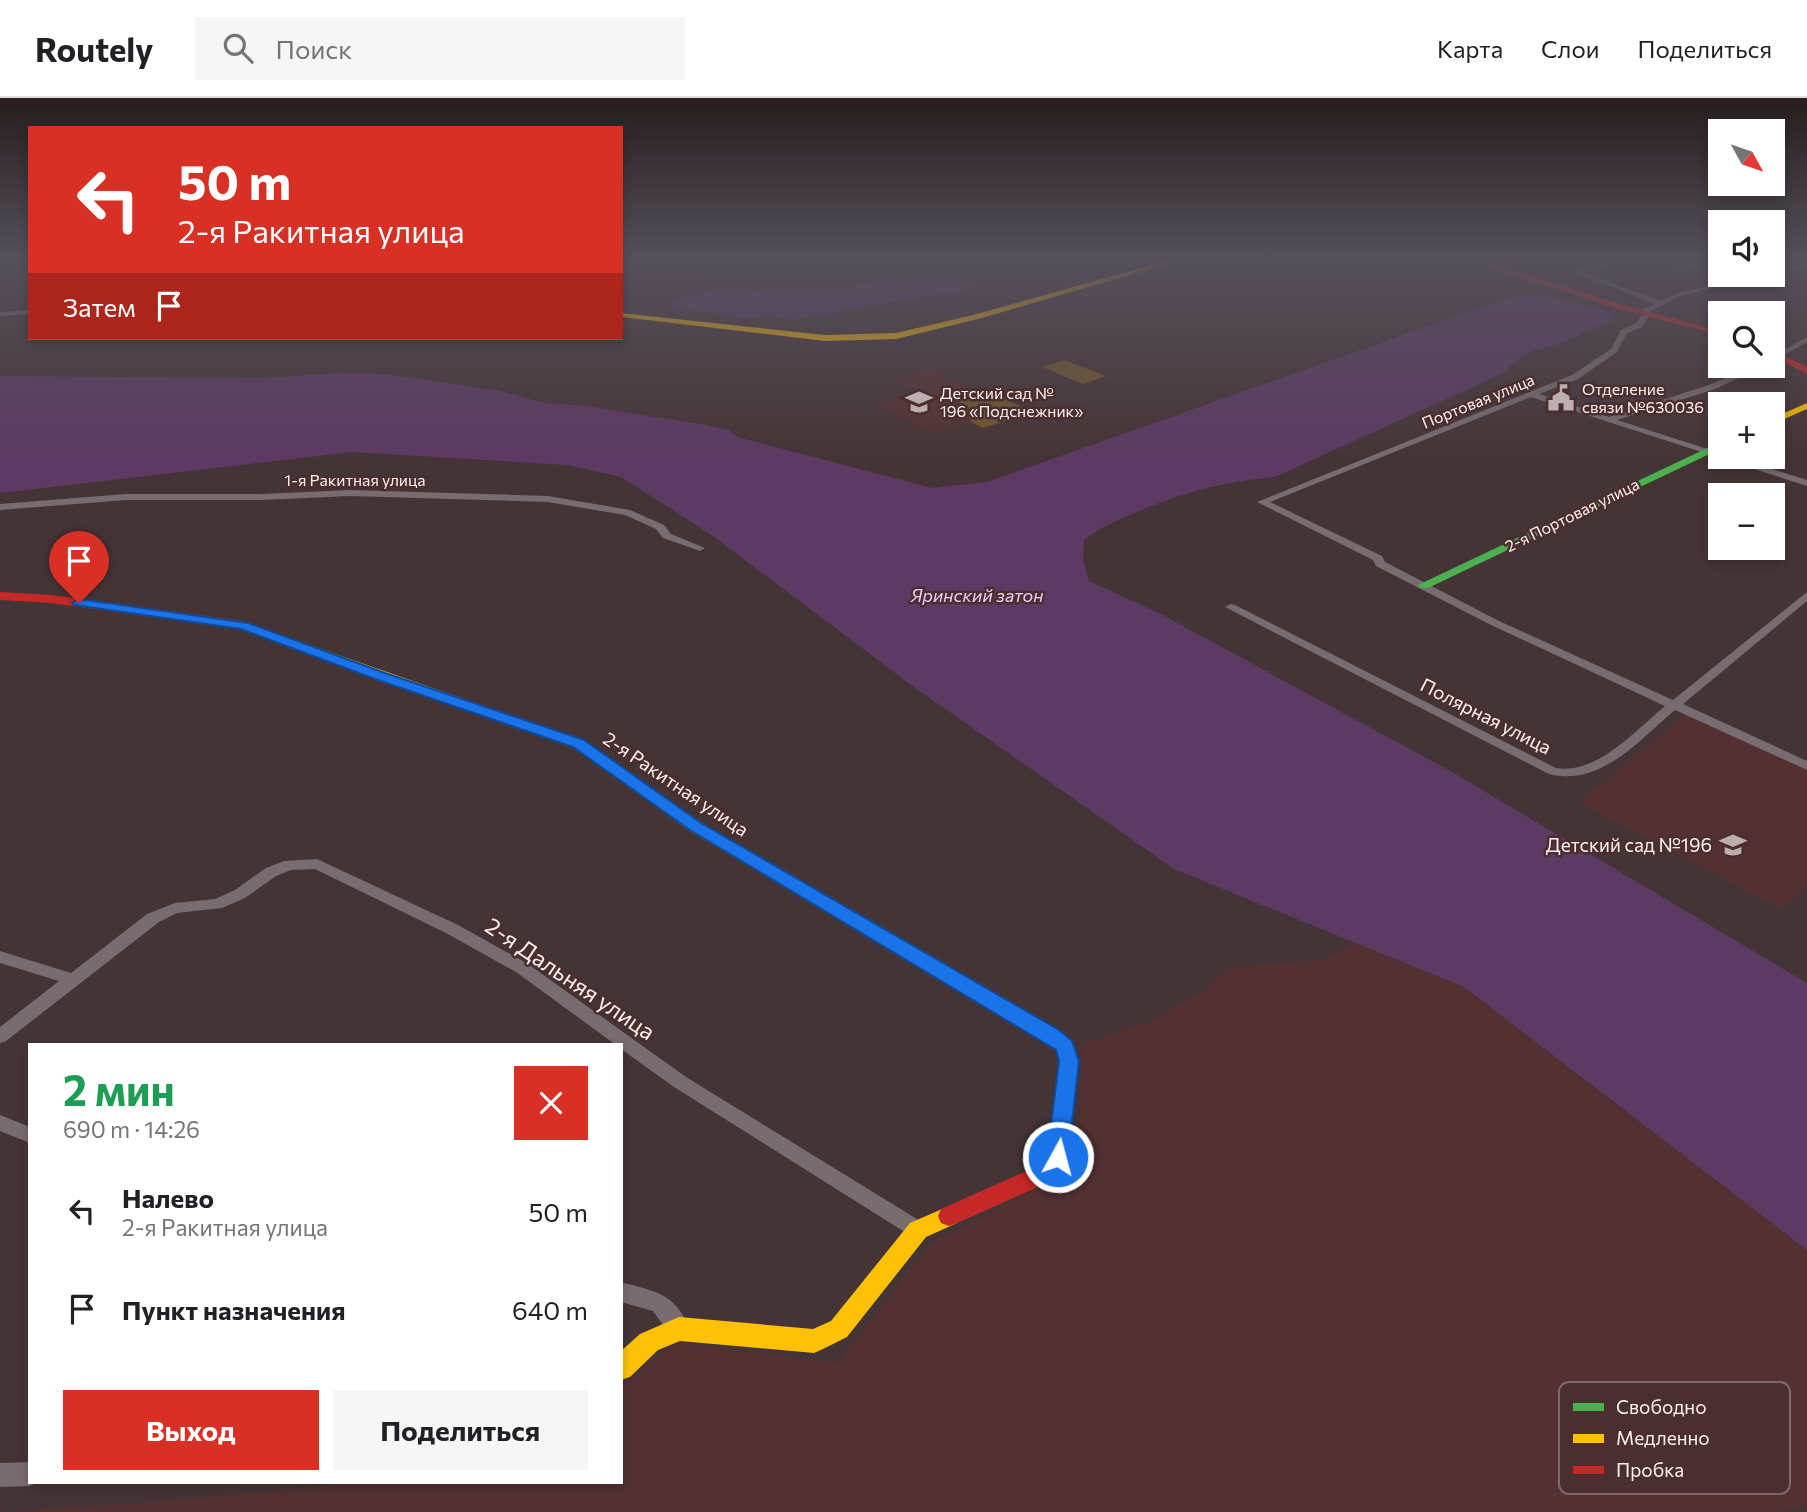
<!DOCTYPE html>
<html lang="ru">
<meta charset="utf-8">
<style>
body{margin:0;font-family:Commissioner,sans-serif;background:#f6f6f6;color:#202124;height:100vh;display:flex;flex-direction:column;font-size:26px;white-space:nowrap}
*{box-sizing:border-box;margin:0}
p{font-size:23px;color:#757577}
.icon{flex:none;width:38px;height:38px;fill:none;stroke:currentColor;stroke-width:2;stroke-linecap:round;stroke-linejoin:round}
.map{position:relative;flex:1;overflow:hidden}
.sheet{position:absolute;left:28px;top:945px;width:595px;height:441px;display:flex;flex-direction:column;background:#fff;border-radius:0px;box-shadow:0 4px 10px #0003}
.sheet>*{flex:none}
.top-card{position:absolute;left:28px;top:28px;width:595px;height:214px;border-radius:0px;box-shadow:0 4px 10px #0003;background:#d93025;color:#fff;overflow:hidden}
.needle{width:46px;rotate:130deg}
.controls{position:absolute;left:1708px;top:21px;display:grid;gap:14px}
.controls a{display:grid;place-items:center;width:77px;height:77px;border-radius:0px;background:#fff;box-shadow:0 4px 10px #0003;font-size:35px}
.pin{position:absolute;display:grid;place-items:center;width:60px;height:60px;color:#fff;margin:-72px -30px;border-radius:50% 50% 50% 0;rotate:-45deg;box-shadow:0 0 7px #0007}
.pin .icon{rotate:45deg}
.me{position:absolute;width:77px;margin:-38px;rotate:7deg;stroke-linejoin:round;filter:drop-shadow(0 0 5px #0008)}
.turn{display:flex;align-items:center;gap:24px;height:147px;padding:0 35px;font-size:32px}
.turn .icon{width:91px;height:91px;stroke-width:2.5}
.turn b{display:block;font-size:49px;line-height:60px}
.then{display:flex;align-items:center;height:66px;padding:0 35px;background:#0003;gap:14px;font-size:26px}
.round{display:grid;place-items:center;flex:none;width:74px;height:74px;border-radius:0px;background:#f6f6f6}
.summary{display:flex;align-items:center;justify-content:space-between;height:119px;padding:0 35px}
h1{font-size:42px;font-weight:700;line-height:52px;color:#1e9e55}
.button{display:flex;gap:14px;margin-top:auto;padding:14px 35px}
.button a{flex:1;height:80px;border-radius:0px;background:#d93025;color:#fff;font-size:28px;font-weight:700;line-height:80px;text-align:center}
.button a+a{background:#f6f6f6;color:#202124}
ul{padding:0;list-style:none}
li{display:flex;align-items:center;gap:21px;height:98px;padding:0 35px}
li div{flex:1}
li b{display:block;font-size:26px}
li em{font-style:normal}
header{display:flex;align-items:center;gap:42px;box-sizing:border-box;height:98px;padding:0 35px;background:#fff;border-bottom:2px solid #e0e0e0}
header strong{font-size:33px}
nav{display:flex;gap:38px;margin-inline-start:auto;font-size:24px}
.search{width:490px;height:63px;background:#f6f6f6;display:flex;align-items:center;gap:18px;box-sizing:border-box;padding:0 24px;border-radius:0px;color:#757577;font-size:26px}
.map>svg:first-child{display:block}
</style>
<header>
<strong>Routely</strong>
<div class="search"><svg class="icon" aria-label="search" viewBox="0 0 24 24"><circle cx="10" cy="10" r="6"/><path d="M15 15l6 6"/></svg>Поиск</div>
<nav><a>Карта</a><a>Слои</a><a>Поделиться</a></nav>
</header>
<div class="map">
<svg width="1807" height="1414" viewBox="0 0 1807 1414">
<rect width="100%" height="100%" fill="#453435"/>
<path fill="#533132" d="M622,161H1063L987,171L649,178Z
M929,271L969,289L945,297L968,308L973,324L934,336L873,306L916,293L893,281Z
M1687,615L1807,672V789L1781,811L1579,704Z
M1356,845L1464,889L1807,1152V1407L1781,1414H0L168,1403L358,1384H621V1290L675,1244L838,1265L929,1147L1078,1069L1082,946L1158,920L1210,888L1226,870L1323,861Z"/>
<path fill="#71552d" d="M1064,262L1106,278L1083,286L1042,269Z
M988,293L1033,314L983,330L971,324L968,308L957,303Z"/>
<path fill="#5c3a63" d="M956,180L976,188L972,192L913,200L796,222L768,218L747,221L718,215L675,212L669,207L674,202L687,197L727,191L757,193L793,189L843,192L865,185Z
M1522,195L1546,197L1613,215L1610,224L1561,245L1527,255L1501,276L1275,379C1220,385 1187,393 1137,414C1118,422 1100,429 1084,442L1083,461L1089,483L1159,515L1452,674L1807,885V1152L1464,889L1174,771L911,587L713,438L621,379L567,367L353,354L0,395V278L266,280L338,275L386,276L501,293L544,305L587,308L706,327L729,332L737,339L932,390L987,384Z"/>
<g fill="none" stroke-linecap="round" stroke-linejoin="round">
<path fill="#786c70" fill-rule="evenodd" d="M1515,161H1525L1495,171L1492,169Z
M1625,161L1633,162L1583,174L1660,203L1676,196L1754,177H1764L1680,198L1647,215L1649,218L1642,229L1627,235L1617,254L1578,281L1539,296L1609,319L1709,287L1754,268H1764L1715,291L1617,322L1720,355V359H1733L1807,382V388L1531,299L1270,404L1382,458L1385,464L1499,523L1673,602L1807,494V503L1683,606L1807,663V672L1675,612C1639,642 1601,689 1549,676L1225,509L1231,506L1235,507L1556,670C1597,677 1636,632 1665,608L1491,527L1376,468L1373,462L1257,404L1572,277L1611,251L1621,232L1636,225L1641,218L1640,212L1655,206L1575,174L1579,171Z
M1705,161H1716L1676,173L1673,171Z
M1807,166V170L1773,176V172Z
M30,212V216L0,218V214Z
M1807,239V244L1773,263V258Z
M282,240H344L340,242H286Z
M350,392L548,398L630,412L664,427L671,436L705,450L700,453L663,440L656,431L625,417L548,404L350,398L262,402H126L0,412V406L126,396H262Z
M317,761L458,827L528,866L686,979L925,1126L928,1132L925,1138L918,1141L911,1138L674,989L621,951V947H616L516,874L446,835L315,771L291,772L276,778L245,800L222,810L177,815L159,824L6,943L0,945V929L59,883L0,865V853L71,875L147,816L175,805L215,801L235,792L266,770L284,763Z
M0,1017L30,1029V1045L0,1033Z
M621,1184C656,1194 674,1194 690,1231L687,1238L679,1241L671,1238L653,1213L621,1204Z
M30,1364V1384H38L30,1388L0,1389V1365Z"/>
<path fill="#4caf50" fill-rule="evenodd" d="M1720,344V351L1428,490H1420L1418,487Z"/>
<path fill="#ffc107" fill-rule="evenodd" d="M1173,161H1185L978,221L896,241L825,243L621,219V215L825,237L896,235L973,217Z
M1807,305V311L1773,326V320Z
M264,531L584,643L702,725L811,789L814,793L811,797H799L690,733L574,649L375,581L259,538L257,535Z
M949,1108L957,1111L960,1118L957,1125L926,1139L847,1239L823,1251L814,1255L680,1243L658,1252L630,1279L621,1282V1253L640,1236L679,1219L813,1231L831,1223L910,1125Z"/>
<path fill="#c62828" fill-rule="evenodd" d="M1464,161H1475L1624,207L1720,233V237L1618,211Z
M1773,252L1807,269V276L1773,258Z
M0,494L51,497L243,523L271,535L264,539L241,531L51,505L0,502Z
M805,787L1072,942L1079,963L1069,1059L1066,1066L1054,1082L957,1125L949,1128L941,1125L938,1118L941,1111L1038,1068L1048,1056L1059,963L1056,952L799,797L796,793L799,789Z"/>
</g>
<linearGradient id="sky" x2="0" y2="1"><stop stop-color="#261d1d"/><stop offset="0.45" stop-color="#56505c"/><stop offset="1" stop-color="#56505c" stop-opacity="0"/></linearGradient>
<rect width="1807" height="359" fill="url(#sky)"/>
<path fill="#1a73e8" stroke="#114b97" stroke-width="2" d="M79,501L248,525L385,575L584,642L701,725L1059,932L1072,943L1079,963L1068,1059L1065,1065L1058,1068L1050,1065L1047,1059L1059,963L1056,952L690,732L573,649L375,581L241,531L74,507L72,505Z"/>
<defs>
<g id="civic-bare" transform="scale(2.1)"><path d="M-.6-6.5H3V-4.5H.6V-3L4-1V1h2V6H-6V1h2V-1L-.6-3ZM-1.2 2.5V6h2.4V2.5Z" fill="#bdafaf" stroke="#4b2e2f" stroke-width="2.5" paint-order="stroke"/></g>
<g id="school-bare" transform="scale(2.1)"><path d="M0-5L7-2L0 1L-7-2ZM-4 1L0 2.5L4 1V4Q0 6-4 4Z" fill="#bdafaf" stroke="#4b2e2f" stroke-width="2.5" paint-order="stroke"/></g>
</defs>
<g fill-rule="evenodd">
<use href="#civic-bare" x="1561" y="300"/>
<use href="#school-bare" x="919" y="304"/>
<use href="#school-bare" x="1733" y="747"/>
</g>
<g text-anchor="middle" stroke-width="5" stroke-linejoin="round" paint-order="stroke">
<g font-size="16" fill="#fdf1f1" stroke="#4b2e2f" text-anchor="start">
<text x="1582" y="297">Отделение<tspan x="1582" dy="18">связи №630036</tspan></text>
<text x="940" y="301">Детский сад №<tspan x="940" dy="18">196 «Подснежник»</tspan></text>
</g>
<g font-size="16" fill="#fdf1f1" stroke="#4b2e2f">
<text transform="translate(1478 303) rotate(-22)" y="6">Портовая улица</text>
<text x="355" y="388">1-я Ракитная улица</text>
<text transform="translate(1572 417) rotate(-26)" y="6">2-я Портовая улица</text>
</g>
<g font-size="18" font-style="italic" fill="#edccf7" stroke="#4b2e2f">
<text x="977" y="504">Яринский затон</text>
</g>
<g font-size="19" fill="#fdf1f1" stroke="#4b2e2f">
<text transform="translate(1486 618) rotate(27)" y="7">Полярная улица</text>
<text transform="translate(676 686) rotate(34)" y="7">2-я Ракитная улица</text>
</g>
<g font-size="19" fill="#fdf1f1" stroke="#4b2e2f" text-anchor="end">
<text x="1712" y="754">Детский сад №196</text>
</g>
<g font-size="23" fill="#fdf1f1" stroke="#4b2e2f">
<text transform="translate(570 881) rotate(34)" y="8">2-я Дальняя улица</text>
</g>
</g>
<rect x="1559" y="1284" width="231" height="112" rx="10" fill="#4b2e2f" stroke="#806869" stroke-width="2"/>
<rect x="1573" y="1305" width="31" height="8" fill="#4caf50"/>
<rect x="1573" y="1336" width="31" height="9" fill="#ffc107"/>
<rect x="1573" y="1368" width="31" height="8" fill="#c62828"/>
<g font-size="19" fill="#fdf1f1">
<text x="1616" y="1316">Свободно</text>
<text x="1616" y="1347">Медленно</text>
<text x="1616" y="1379">Пробка</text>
</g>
</svg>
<div class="controls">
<a><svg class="needle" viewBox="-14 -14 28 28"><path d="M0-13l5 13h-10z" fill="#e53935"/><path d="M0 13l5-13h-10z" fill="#757577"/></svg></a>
<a><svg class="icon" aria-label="sound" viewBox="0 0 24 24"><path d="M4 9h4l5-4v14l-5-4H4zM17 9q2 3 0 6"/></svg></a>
<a><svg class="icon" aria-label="search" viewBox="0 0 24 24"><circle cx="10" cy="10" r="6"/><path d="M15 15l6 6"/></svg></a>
<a>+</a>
<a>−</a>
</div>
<div class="pin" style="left:79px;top:505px;background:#d93025"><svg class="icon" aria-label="arrive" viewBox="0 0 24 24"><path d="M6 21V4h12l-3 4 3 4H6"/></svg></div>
<svg class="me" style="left:1058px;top:1059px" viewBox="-20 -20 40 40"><circle r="17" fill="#1a73e8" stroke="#fff" stroke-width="3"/><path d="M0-11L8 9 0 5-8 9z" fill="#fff"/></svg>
<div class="top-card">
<div class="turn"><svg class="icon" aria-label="left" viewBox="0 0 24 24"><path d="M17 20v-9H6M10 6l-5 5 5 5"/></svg><div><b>50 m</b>2-я Ракитная улица</div></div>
<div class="then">Затем<svg class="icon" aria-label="arrive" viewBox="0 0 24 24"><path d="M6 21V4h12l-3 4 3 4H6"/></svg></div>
</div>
<section class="sheet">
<div class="summary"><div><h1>2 мин</h1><p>690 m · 14:26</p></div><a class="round" style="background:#d93025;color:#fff"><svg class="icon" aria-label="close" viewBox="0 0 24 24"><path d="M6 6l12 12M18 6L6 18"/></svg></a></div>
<ul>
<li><svg class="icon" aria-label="left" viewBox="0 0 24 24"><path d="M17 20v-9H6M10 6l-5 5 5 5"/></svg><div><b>Налево</b><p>2-я Ракитная улица</p></div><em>50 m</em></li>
<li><svg class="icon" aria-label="arrive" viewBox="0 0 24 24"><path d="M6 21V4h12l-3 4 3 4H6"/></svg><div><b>Пункт назначения</b></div><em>640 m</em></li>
</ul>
<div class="button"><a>Выход</a><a>Поделиться</a></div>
</section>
</div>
